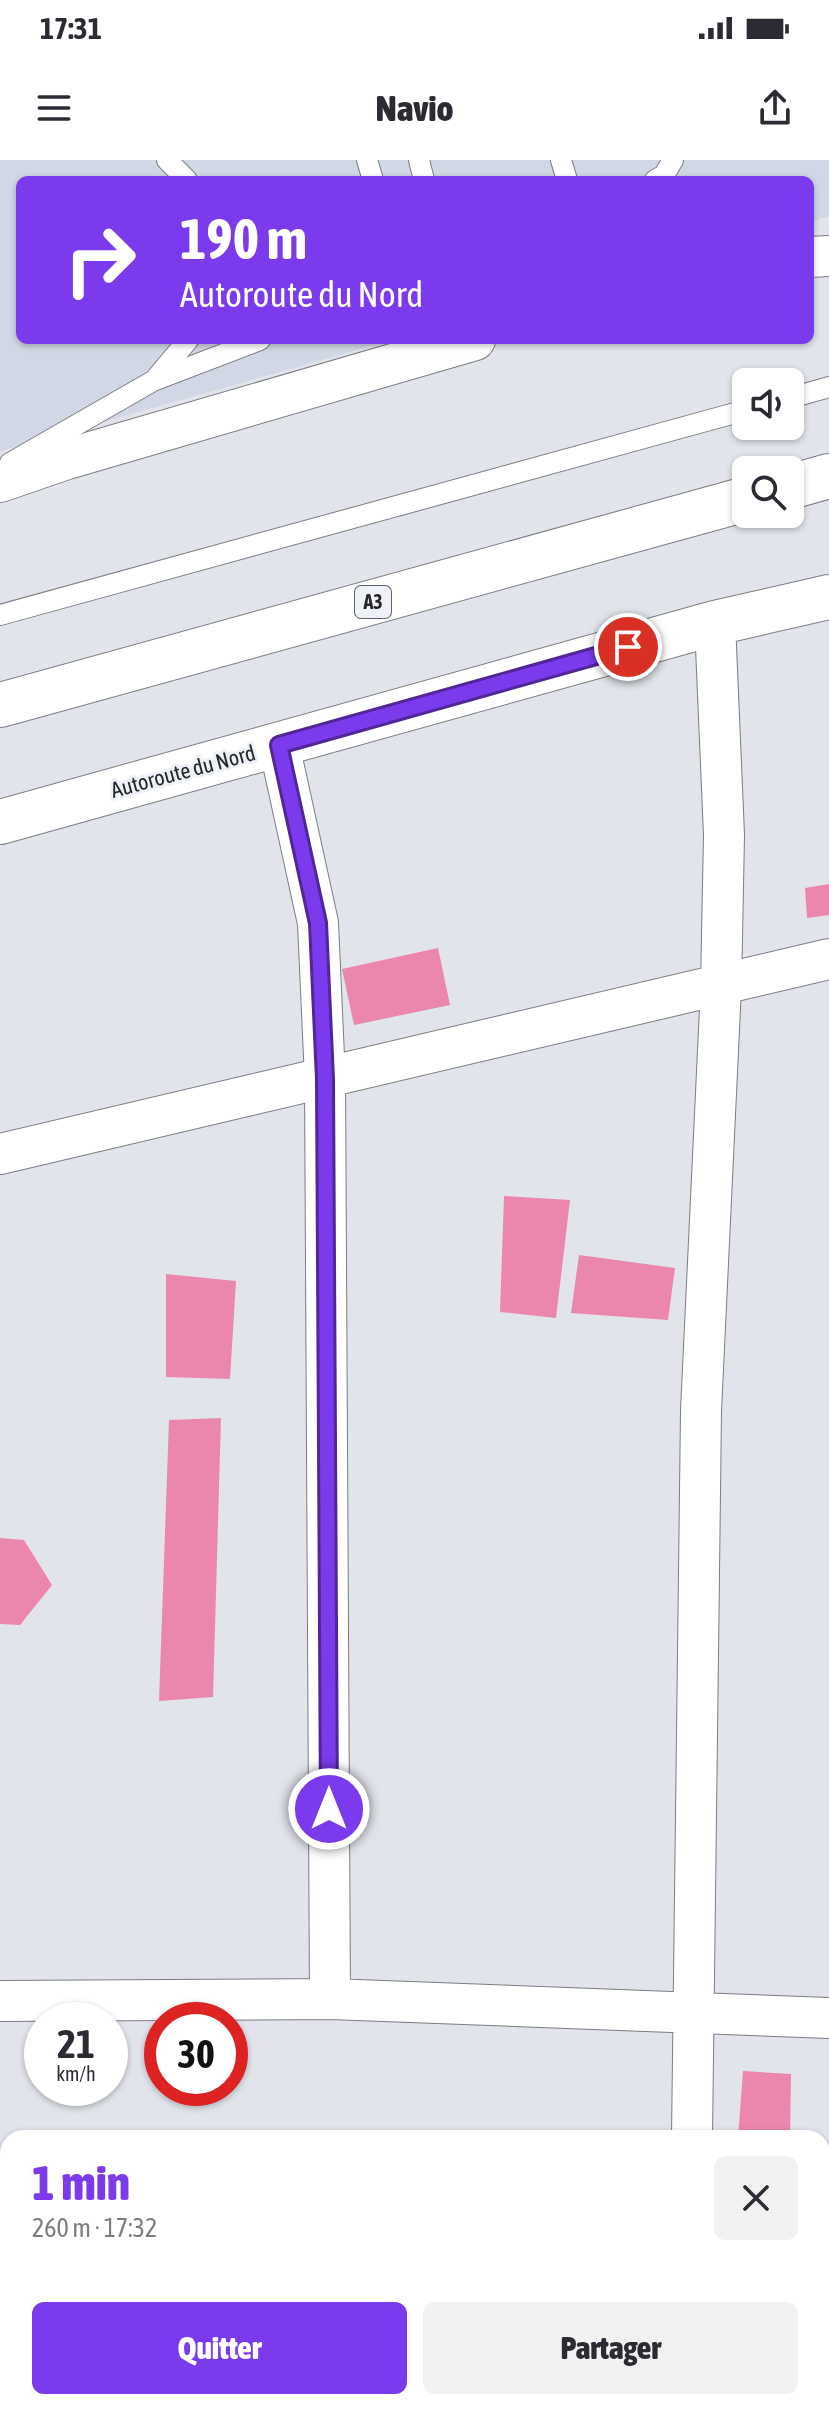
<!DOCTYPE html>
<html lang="fr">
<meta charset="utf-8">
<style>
body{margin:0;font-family:"Asap Condensed",sans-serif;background:#f2f2f3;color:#2b2b33;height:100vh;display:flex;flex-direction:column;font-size:30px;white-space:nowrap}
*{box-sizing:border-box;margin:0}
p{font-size:26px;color:#7c7c81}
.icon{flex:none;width:44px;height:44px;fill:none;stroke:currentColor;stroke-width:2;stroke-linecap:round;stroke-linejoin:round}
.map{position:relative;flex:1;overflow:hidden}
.side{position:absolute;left:0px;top:1970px;width:830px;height:280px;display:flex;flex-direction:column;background:#fff;border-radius:24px 24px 0 0;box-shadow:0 2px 6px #0004}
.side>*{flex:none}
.hud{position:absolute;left:16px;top:16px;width:798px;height:168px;border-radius:12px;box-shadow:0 2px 6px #0004;background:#7c3aed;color:#fff;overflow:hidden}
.fabs{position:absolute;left:732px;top:208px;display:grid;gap:16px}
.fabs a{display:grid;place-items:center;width:72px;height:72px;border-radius:12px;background:#fff;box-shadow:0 2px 6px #0004;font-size:40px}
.speed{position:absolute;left:24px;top:1842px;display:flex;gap:16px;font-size:40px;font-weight:700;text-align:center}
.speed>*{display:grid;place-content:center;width:104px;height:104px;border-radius:50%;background:#fff;box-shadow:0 2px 6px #0004;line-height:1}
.speed small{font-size:20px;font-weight:400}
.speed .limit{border:12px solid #d22;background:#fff;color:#111}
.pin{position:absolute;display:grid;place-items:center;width:68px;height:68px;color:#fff;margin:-34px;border:4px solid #fff;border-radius:50%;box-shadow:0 2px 8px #0007}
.me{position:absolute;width:88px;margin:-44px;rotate:0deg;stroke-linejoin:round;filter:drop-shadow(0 0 6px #0008)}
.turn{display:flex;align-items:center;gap:28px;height:168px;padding:0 32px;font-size:36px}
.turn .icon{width:104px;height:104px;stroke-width:2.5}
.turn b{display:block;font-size:56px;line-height:68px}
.round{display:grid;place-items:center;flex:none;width:84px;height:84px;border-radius:12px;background:#f2f2f3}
.overview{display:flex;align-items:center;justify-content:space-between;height:136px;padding:0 32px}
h1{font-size:48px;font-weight:800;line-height:60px;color:#7c3aed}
.button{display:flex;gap:16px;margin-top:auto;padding:16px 32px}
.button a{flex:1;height:92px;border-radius:12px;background:#7c3aed;color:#fff;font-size:32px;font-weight:800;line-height:92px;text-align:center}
.button a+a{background:#f2f2f3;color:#2b2b33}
.status{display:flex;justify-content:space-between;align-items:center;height:56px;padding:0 40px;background:#fff;direction:ltr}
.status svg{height:22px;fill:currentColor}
header{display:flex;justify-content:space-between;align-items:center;height:104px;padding:0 32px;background:#fff;font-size:36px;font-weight:800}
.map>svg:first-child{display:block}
</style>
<div class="status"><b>17:31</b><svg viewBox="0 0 49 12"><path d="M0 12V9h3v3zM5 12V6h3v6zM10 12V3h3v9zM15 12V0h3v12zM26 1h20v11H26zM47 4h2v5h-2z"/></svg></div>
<header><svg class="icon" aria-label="menu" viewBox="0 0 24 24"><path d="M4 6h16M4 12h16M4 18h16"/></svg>Navio<svg class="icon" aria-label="share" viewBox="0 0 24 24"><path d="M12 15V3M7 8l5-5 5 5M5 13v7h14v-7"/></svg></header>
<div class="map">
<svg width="829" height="2250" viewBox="0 0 829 2250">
<rect width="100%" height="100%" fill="#e1e4ea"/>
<path fill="#d1d7e4" d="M0,0H829V56L810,62V20H20V180H393L0,291Z"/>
<path fill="#eb87ac" d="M829,724V755L807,758L805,728Z
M438,788L450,845L354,865L342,809Z
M504,1036L570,1040L556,1158L500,1152Z
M579,1095L675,1108L668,1160L571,1153Z
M166,1114L236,1121L230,1219L166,1217Z
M221,1258L213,1537L159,1541L169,1260Z
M0,1378L24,1380L52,1425L20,1465L0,1464Z
M743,1911L791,1914L790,1978H738Z
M0,2115L8,2116V2233H0Z"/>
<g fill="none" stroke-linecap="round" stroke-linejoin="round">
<g stroke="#7b7d83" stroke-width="22">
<path id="service" d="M167,0L187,20
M367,0L373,20
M419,0L424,20
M561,0L567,20
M655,20L664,15L673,0
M157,217L188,180
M790,238L829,227
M10,303L153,221L260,180
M0,455L746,250"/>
</g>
<g stroke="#7b7d83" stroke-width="42">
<path id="minor" d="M810,97L829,96
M0,322L67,299L475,180
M279,585L318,763L325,919L330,1839
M0,994L829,799
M0,1841L330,1839L829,1858
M692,1978L701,1251L721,827L724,675L715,463
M692,2250V2242"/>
</g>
<g stroke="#7b7d83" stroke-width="46">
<path id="motorway" d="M790,327L829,316
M0,545L746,339
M0,662L715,463L829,437"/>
</g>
<use href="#service" stroke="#fff" stroke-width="20"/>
<use href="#minor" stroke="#fff" stroke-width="40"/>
<use href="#motorway" stroke="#fff" stroke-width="44"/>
</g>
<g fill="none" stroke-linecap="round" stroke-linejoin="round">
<g stroke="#51269a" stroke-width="20">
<path id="route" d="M329,1649L325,919L318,763L279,585L628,487"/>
</g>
<use href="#route" stroke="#7c3aed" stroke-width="14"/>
</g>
<g text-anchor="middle" stroke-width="6" stroke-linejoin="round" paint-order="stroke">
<rect fill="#eef1f7" stroke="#616366" stroke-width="2" x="355" y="426" width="36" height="32" rx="6"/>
<g font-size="20" font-weight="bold" fill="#252628">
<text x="373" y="449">A3</text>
</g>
<g font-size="22" fill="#252628" stroke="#eef1f7">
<text transform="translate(183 611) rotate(-15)" y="8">Autoroute du Nord</text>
</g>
</g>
</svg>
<div class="fabs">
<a><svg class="icon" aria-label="sound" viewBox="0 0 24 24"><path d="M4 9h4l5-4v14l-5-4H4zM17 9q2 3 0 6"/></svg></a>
<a><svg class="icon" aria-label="search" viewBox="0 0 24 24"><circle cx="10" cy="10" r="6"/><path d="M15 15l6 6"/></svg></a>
</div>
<div class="speed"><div>21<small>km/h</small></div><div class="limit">30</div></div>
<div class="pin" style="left:628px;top:487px;background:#d93025"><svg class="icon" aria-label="arrive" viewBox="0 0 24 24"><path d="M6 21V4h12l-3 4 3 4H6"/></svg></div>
<svg class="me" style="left:329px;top:1649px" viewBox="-20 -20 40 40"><circle r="17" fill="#7c3aed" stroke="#fff" stroke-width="3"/><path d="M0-11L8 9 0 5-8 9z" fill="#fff"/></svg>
<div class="hud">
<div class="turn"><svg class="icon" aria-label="right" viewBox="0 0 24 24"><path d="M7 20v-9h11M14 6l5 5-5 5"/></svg><div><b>190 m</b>Autoroute du Nord</div></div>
</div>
<section class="side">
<div class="overview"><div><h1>1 min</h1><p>260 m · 17:32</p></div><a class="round"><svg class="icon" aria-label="close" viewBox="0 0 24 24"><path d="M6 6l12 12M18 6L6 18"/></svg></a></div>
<div class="button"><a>Quitter</a><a>Partager</a></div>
</section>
</div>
